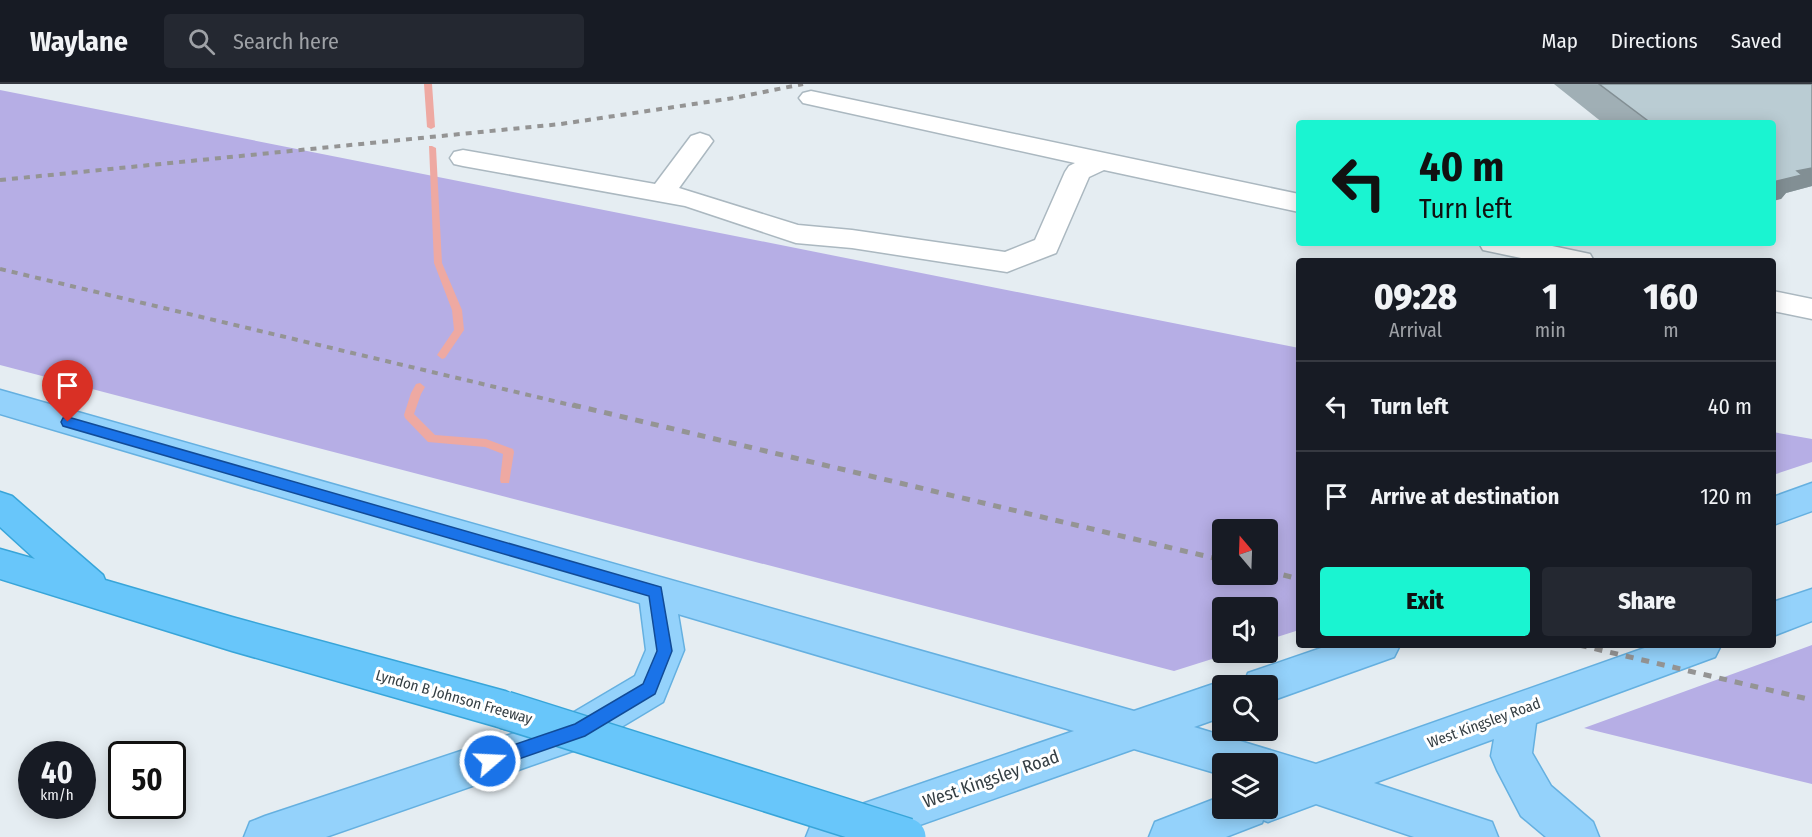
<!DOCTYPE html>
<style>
body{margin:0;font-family:"Fira Sans Condensed",sans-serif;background:#242831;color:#f1f3f6;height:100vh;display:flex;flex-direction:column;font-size:22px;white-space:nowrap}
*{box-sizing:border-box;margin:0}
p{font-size:20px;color:#9ea1a6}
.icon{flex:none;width:33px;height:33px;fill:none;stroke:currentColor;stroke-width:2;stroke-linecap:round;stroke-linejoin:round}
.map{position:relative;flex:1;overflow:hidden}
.panel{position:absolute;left:1296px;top:174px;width:480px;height:390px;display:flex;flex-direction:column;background:#171b24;border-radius:6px;box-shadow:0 3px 15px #0003}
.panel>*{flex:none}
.hud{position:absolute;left:1296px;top:36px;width:480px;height:126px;border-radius:6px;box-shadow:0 3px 15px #0003;background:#1af4d1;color:#111;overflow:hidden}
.needle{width:39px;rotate:341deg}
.controls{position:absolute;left:1212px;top:435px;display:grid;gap:12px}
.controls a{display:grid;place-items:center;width:66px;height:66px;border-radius:6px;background:#171b24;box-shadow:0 3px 15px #0003;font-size:30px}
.speed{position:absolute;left:18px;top:657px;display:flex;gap:12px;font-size:30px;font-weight:700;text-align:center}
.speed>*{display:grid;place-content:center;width:78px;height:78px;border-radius:50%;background:#171b24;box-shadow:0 3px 15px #0003;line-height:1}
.speed small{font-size:15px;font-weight:400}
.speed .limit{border:3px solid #111;border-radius:9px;background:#fff;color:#111}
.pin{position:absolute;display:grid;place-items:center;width:51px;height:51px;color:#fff;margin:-62px -26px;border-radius:50% 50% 50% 0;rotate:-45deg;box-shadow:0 0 6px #0007}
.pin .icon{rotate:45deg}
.me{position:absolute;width:66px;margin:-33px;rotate:71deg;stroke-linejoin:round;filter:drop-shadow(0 0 4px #0008)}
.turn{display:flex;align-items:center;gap:21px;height:126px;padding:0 24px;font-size:27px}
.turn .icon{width:78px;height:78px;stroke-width:2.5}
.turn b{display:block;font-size:42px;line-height:51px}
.eta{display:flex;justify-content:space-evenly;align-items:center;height:102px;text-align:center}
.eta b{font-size:36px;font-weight:800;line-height:42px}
.primary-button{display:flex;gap:12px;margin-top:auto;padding:12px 24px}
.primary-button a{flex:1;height:69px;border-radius:6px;background:#1af4d1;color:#111;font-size:24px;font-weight:800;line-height:69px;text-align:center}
.primary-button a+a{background:#242831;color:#f1f3f6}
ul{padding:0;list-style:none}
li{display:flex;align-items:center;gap:18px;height:90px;padding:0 24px;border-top:2px solid #363941}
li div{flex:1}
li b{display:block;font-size:22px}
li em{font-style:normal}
header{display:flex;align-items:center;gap:36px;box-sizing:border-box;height:84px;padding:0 30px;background:#171b24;border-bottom:2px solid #363941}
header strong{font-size:28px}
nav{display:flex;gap:33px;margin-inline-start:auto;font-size:21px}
.search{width:420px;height:54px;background:#242831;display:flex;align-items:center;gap:15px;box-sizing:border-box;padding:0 21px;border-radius:6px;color:#9ea1a6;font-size:22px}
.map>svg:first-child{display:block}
</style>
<header>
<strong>Waylane</strong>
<div class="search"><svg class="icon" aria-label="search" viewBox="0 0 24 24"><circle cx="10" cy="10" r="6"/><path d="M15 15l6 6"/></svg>Search here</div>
<nav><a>Map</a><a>Directions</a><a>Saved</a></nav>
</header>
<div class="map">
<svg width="1812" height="753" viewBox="0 0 1812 753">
<rect width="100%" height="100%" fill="#e5edf2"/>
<path fill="#b6aee5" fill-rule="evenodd" d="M0,6L1299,264V546L1268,556V524H1222V568L1231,569L1174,587L0,281ZM1222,446H1268V490H1222Z
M1773,348L1812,355V378L1773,391Z
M1812,561V700L1584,644Z"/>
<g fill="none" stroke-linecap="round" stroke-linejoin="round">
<path fill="#eea9a2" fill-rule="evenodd" d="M424,0H432L435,43L431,45L427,43Z
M429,62H432L436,64L442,179L462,226L464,246L445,274L442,275L437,271L454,246L452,226L434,179Z
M420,299L425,303L421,310L414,330L435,351L486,355L513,365L514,368L509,399H501L500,396L503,370L485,363L428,358L405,334L404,331L411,309L416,300Z"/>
<g stroke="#abb8c0" stroke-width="3">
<path id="minor" d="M811,7L1299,110V128L1104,86L1089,93L1056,169L1007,188L852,164L796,159L685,122L463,82L454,80L450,74L454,68L463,66L655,100L691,52L700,49L709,52L713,57L679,104L798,141L852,146L1005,168L1035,156L1065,88L1069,82L1075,79L803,19L799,14L803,9Z
M1479,159H1538L1590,170L1594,177H1535L1483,166Z
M1773,207L1812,215V235L1773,227Z"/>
</g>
<g stroke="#65b0e0" stroke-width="3">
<path id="major" d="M0,306L1134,627L1222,597L1234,602H1222V633L1194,643L1316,680L1653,561H1721L1715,573L1536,639L1532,669L1551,702L1593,738L1599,753H1546L1521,732L1497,686L1491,672L1494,655L1374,699L1492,738L1498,753H1414L1316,720L1268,738L1263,736L1262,739L1226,753H1149L1155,738L1222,712V724H1268V680H1222V691L1134,665L886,753H806L812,738L827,732L1074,647L678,530L684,566L663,618L593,660L326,753H244L250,738L265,732L569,631L635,592L646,566L640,519L0,330Z
M1812,399V427L1773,441V413Z
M1812,505V537L1773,552V518Z
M1330,561H1400L1394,573L1268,618V602H1243L1248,589Z"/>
</g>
<g stroke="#38a5d9" stroke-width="3">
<path id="highway" d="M0,408L12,412L103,491L105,496L232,533L505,607L519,613L525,626L519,639L505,645L232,567L0,495V465L35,475L0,443Z"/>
</g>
<use href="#minor" fill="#fff" fill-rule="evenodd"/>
<use href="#major" fill="#94d2fb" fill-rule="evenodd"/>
<use href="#highway" fill="#68c6fa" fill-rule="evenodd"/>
<path stroke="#949494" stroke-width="4" stroke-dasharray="6 6" stroke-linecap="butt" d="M0,96L561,40L734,14L803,0
M0,185L579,323"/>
<path stroke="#949494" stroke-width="5" stroke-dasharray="8 8" stroke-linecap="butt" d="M573,321L1222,476
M1268,487L1299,495
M1579,561L1812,616"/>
<g stroke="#38a5d9" stroke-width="40" stroke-linecap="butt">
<path id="highway-bridge" d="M505,626L907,753"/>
</g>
<use href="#highway-bridge" stroke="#68c6fa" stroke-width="37"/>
</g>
<path fill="#a0afb5" d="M1554,0H1812V102L1786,109L1781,115L1773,39H1603Z"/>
<path fill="#828f94" d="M1812,84V102L1786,109L1781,115L1773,117V98L1797,87Z"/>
<path fill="#baccd3" stroke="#828f94" stroke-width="1.5" d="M1599,0H1812V84L1797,87L1802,91L1773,98V39H1651Z"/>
<path fill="#1a73e8" stroke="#114b97" stroke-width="1.5" d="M68,333L661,503L672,567L655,610L585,652L490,685L484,683L481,677L484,671L575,640L643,600L657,567L649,512L63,342L61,338L63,334Z"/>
<g text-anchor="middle" stroke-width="6" stroke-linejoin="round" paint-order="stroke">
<g font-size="15" fill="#353f44" stroke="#fff">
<text transform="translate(454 613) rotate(16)" y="5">Lyndon B Johnson Freeway</text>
<text transform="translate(1484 639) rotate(-20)" y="5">West Kingsley Road</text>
</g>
<g font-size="18" fill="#353f44" stroke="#fff">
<text transform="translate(991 695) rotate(-19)" y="6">West Kingsley Road</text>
</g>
</g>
</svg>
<div class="controls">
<a><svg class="needle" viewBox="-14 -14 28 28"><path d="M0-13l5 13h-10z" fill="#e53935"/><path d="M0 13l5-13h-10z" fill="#9ea1a6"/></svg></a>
<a><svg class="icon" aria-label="sound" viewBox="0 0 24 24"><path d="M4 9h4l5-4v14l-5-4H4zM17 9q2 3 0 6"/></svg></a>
<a><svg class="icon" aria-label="search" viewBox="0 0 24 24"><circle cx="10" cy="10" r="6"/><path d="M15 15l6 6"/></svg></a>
<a><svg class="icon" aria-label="layers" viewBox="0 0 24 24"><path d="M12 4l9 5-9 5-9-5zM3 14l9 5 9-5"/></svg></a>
</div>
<div class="speed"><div>40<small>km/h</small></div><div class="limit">50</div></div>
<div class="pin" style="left:68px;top:338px;background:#d93025"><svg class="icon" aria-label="arrive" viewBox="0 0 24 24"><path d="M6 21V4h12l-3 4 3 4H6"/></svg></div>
<svg class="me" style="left:490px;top:677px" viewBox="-20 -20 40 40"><circle r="17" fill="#1a73e8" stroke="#fff" stroke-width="3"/><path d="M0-11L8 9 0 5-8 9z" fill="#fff"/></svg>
<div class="hud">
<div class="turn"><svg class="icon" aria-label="left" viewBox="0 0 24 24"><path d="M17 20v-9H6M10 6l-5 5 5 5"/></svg><div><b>40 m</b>Turn left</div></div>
</div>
<section class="panel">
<div class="eta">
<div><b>09:28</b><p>Arrival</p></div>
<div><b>1</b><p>min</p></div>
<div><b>160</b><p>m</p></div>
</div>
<ul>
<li><svg class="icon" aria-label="left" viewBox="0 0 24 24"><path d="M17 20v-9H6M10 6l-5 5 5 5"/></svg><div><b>Turn left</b></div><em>40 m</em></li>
<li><svg class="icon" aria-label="arrive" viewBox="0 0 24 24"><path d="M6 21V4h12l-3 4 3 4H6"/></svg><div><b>Arrive at destination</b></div><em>120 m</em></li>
</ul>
<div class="primary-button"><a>Exit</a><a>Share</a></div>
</section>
</div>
